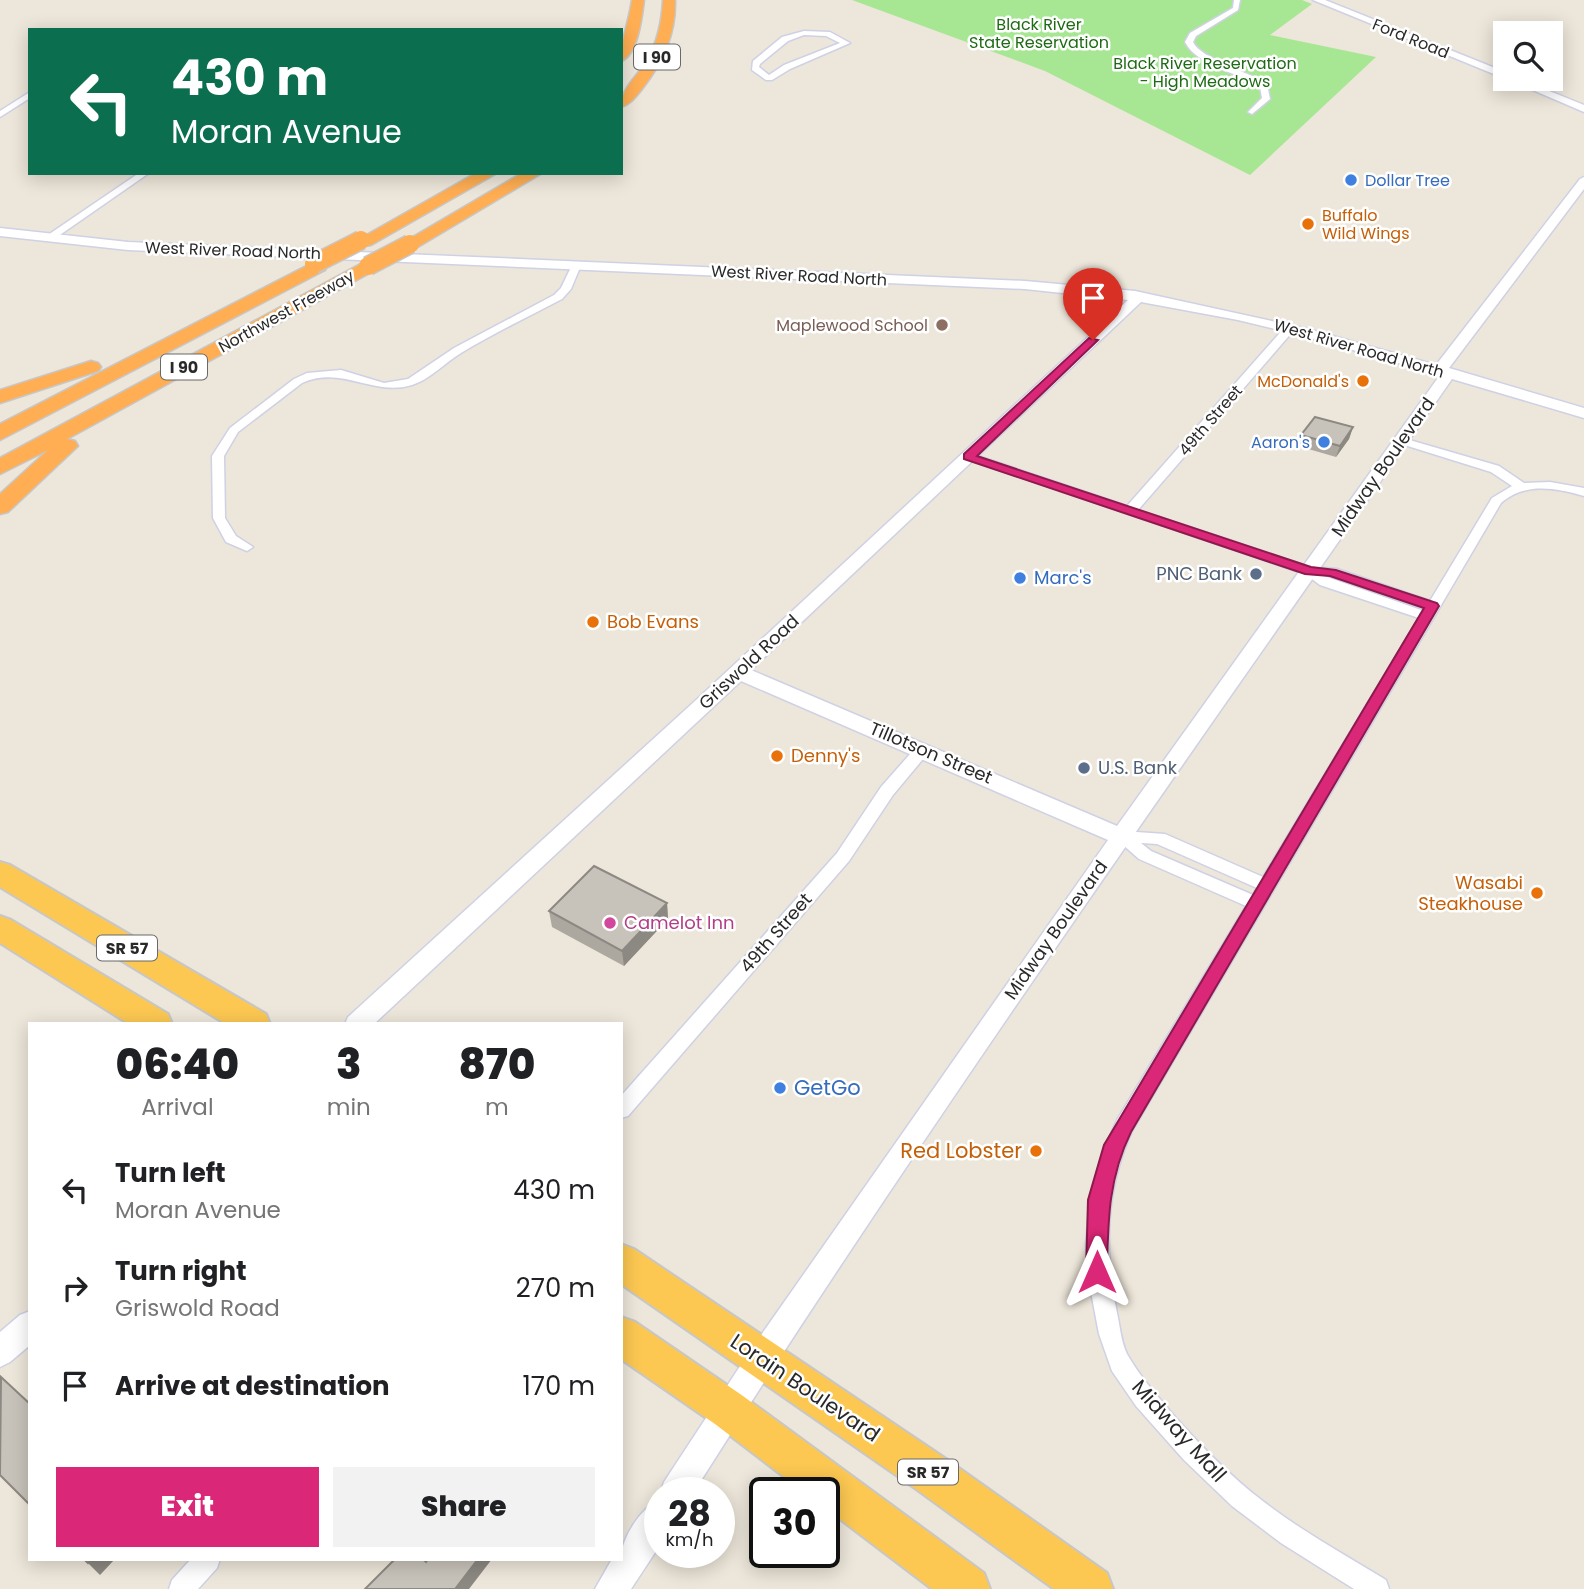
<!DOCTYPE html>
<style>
body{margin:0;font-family:Poppins,sans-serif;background:#f2f2f2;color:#202124;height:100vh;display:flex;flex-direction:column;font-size:26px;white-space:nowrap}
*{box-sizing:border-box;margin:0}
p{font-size:23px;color:#757577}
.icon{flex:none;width:38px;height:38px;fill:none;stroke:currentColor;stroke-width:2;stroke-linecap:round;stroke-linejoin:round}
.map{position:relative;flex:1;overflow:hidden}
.side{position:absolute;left:28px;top:1022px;width:595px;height:539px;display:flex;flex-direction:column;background:#fff;border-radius:0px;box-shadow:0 4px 18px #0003}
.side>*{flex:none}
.guide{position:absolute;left:28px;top:28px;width:595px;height:147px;border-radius:0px;box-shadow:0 4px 18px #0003;background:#0b6e4f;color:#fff;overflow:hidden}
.fabs{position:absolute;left:1493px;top:21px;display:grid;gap:14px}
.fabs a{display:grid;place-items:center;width:70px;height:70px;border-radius:0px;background:#fff;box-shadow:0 4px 18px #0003;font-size:35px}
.speed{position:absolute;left:644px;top:1477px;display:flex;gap:14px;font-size:35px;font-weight:700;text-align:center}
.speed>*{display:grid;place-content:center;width:91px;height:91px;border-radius:50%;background:#fff;box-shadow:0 4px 18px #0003;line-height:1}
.speed small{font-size:18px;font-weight:400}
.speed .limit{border:4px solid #111;border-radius:10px;background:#fff;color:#111}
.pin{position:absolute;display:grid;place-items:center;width:60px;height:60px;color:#fff;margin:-72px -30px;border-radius:50% 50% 50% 0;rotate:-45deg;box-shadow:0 0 7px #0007}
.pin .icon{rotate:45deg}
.me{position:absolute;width:77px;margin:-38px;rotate:0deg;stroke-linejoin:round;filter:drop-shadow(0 0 5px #0008)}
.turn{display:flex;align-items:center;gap:24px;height:147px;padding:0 28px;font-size:32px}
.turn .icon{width:91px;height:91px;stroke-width:2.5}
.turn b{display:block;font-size:49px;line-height:60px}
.eta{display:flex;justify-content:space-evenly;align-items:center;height:119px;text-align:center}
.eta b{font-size:42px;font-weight:800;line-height:49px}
.action{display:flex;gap:14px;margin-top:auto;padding:14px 28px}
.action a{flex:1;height:80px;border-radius:0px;background:#db2777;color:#fff;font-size:28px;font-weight:800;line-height:80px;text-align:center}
.action a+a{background:#f2f2f2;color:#202124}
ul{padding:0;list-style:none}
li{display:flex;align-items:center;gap:21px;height:98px;padding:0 28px}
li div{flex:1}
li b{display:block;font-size:26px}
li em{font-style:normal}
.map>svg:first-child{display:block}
</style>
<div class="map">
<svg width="1584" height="1589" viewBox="0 0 1584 1589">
<rect width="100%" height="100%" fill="#ede6da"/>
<path fill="#a7e793" d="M852,0H1302L1312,4L1270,35L1376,57L1250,175L1045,71Z"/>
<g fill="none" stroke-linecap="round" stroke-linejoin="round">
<g stroke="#cfd1e4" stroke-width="3">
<path id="minor" d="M1234,0H1240L1238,10L1196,36L1193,42C1201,59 1247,71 1267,84L1270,99L1252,114L1248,112L1262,98L1260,87C1238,72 1197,66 1185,42L1190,33L1233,8Z
M804,31L830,32L850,43L790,69L772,80H766L752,70L753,61L782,37ZM804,35L826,36L840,43L784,65L769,75L759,67L760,64L788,41Z
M30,92V98L0,117V111Z
M139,173H149L54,239H48V235Z
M573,263L581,265L571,289L562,299C528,317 494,333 461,353C446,362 429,380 412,385C372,397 342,365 302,383L238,432L224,456L225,518L236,536L253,547L247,551L226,542L213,518L212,456L230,428L294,379L307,373L341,370L384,383L408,379L454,348L554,295L561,288Z
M1290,325L1295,328L1294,330L1138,510L1310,567L1337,569L1430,601L1492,498L1512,486L1491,472L1398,443V439H1406L1499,466L1524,483L1550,482L1584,488V496C1555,488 1525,482 1501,503L1132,1131C1105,1191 1104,1249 1117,1313C1120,1326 1121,1342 1127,1354C1140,1377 1159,1398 1176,1418C1203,1448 1232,1478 1264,1502C1303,1532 1345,1555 1386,1580L1389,1589H1354L1281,1543L1232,1506L1184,1460L1136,1406L1112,1371L1099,1334L1091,1292L1086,1244L1090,1197L1104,1150L1117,1120L1246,906L1139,859L1114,837L1116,833L1122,831L1165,834L1263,877L1419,618L1320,585L1305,574L962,457L968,453L972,454L1127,506L1286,326ZM1324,576H1331L1425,608L1424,611ZM1141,843L1157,844L1257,888L1253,895L1151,851Z
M923,744L931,749L928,753L893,795L849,861L628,1116L621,1118V1096L837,853L881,787L918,745Z
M191,1559H220L217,1568L198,1589H169L172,1580Z"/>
</g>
<g stroke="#cfd1e4" stroke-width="3">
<path id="tertiary" d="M1313,0H1325L1505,72L1506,79Z
M1507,79H1520L1584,105V112Z
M1584,177V189L1449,368L1584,408V418L1452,379C1196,747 934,1113 693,1493L660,1494L664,1482L752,1348L1108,840L741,681L374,1024H345L348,1017L695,701L1128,300L1025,289L128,250L0,236V228L128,242L1025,281L1135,291L1308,329L1436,365L1580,179ZM1141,302L1238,320L1304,336L1440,375L1117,826L751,670Z
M30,1311V1345L10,1362L0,1367V1332L20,1315Z
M660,1500V1545L631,1589H595L612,1559H621C621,1539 640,1508 660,1500Z"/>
</g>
<g stroke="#c7c7c7" stroke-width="4">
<path id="trunk" d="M0,862L10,865L266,1014L270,1024H226L0,887Z
M0,916L11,920L168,1014L172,1024H129L0,943Z
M621,1244L634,1249L946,1459L1107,1573L1113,1589H1054L916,1489L621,1284Z
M621,1317L635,1322L743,1396L984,1573L990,1589H932L824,1507V1493H805L715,1424L621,1359Z"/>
</g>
<g stroke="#c7c7c7" stroke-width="3">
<path id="motorway" d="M632,0H644C642,16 638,55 621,61C621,40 629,21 632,0Z
M663,0H675C676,34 663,62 642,89C636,96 630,105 621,107C621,88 638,76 647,60C658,41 662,21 663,0Z
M476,173H497L371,245L365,246L356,241Z
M522,173H542L416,248L410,249L401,244Z
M318,260L325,262L327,266L325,270L0,440V424Z
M368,260L375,262L377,266L375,270L67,439L75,441L78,446L8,512L0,514V494L48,450L0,474V458Z
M91,361L98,363L101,367L98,371L0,403V390Z"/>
</g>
<use href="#minor" fill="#fff" fill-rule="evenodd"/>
<use href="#tertiary" fill="#fff" fill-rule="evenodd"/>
<use href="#trunk" fill="#fcc852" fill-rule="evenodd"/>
<use href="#motorway" fill="#ffae53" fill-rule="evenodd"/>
<g stroke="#c7c7c7" stroke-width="21" stroke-linecap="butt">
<path id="motorway-bridge" d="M314,264L361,240
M368,266L410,244"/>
</g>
<use href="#motorway-bridge" stroke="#ffae53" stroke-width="18"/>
</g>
<path fill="#aca8a0" d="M1353,427L1349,439L1336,457L1298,446L1301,435Z
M667,903L668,919L624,966L552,927L549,911Z"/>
<path fill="#8c8882" d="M1353,427L1349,439L1336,457L1340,446Z
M667,903L668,919L624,966L622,951Z
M92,1559H115L100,1575L88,1563Z
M478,1559H492L469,1589H455Z"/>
<path fill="#c8c3ba" stroke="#8c8882" stroke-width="2" d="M1315,417L1353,427L1340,446L1301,435Z
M594,866L667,903L622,951L549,911Z
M1,1377L30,1404V1505L0,1475Z
M84,1559H92L88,1563Z
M395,1559H423L426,1562L428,1559H478L455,1589H365Z"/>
<path fill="#db2777" stroke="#8e194d" stroke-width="2" d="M1089,338L1098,340L977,456L1311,567L1336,570L1437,603L1439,606L1131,1132C1108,1179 1108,1222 1107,1272L1104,1280L1097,1283L1089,1280L1086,1272L1088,1200L1104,1145L1424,608L1330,576L1305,574L964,459V454Z"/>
<g fill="#3f7fe0" stroke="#fff" stroke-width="2.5">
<circle cx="1351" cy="180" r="7"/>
<circle cx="1324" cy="442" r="7"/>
<circle cx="1020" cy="578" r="7"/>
<circle cx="780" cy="1088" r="7"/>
</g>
<g fill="#e8710a" stroke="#fff" stroke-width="2.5">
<circle cx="1308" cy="224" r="7"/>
<circle cx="1363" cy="381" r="7"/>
<circle cx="593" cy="622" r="7"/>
<circle cx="777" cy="756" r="7"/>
<circle cx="1537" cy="893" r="7"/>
<circle cx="1036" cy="1151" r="7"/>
</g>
<circle fill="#8d6e63" stroke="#fff" stroke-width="2.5" cx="942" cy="325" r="7"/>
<g fill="#5c6f8a" stroke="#fff" stroke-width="2.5">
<circle cx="1256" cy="574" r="7"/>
<circle cx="1084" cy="768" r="7"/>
</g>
<circle fill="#d1479c" stroke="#fff" stroke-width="2.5" cx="610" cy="923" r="7"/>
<g text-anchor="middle" stroke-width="5" stroke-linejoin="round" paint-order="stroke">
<g font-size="16" fill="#1f6b15" stroke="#fff">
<text x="1039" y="30">Black River<tspan x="1039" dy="18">State Reservation</tspan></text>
<text x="1205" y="69">Black River Reservation<tspan x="1205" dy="18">- High Meadows</tspan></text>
</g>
<g font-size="16" fill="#292929" stroke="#fff">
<text transform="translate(1411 38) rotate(22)" y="6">Ford Road</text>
<text transform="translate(233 250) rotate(2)" y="6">West River Road North</text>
<text transform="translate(799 275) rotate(3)" y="6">West River Road North</text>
<text transform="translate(286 311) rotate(-29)" y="6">Northwest Freeway</text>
<text transform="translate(1359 348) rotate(16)" y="6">West River Road North</text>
<text transform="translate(1210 420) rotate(-49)" y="6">49th Street</text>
</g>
<g fill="#fff" stroke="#696969" stroke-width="2">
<rect x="634" y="44.5" width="46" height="25" rx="5"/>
<rect x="161" y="354.5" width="46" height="25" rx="5"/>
<rect x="97" y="935.5" width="60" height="25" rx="5"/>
<rect x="898" y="1459.5" width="60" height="25" rx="5"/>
</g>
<g font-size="16" font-weight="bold" fill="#292929">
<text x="657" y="63">I 90</text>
<text x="184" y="373">I 90</text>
<text x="127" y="954">SR 57</text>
<text x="928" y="1478">SR 57</text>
</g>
<g font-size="16" fill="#366cbe" stroke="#fff" text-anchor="start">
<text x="1365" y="186">Dollar Tree</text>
<text x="1310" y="448" text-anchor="end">Aaron's</text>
</g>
<g font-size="16" fill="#c56008" stroke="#fff" text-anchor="start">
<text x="1322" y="221">Buffalo<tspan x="1322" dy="18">Wild Wings</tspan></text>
<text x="1349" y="387" text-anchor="end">McDonald's</text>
</g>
<g font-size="16" fill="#785e54" stroke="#fff" text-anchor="end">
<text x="928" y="331">Maplewood School</text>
</g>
<g font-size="18" fill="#292929" stroke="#fff">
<text transform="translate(1383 467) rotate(-55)" y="6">Midway Boulevard</text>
<text transform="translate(749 662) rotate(-43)" y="6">Griswold Road</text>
<text transform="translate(931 753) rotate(23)" y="6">Tillotson Street</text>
<text transform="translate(1056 930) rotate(-55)" y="6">Midway Boulevard</text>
<text transform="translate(776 933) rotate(-49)" y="6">49th Street</text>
</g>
<g font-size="18" fill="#4e5e75" stroke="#fff" text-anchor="end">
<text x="1242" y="580">PNC Bank</text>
<text x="1098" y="774" text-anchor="start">U.S. Bank</text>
</g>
<g font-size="18" fill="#366cbe" stroke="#fff" text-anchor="start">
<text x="1034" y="584">Marc's</text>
</g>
<g font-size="18" fill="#c56008" stroke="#fff" text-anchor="start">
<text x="607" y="628">Bob Evans</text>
<text x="791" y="762">Denny's</text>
<text x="1523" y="889" text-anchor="end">Wasabi<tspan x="1523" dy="21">Steakhouse</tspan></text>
</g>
<g font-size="18" fill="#b23c85" stroke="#fff" text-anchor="start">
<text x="624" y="929">Camelot Inn</text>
</g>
<g font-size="21" fill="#366cbe" stroke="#fff" text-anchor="start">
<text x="794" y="1095">GetGo</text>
</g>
<g font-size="21" fill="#c56008" stroke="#fff" text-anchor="end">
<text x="1022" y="1158">Red Lobster</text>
</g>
<g font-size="21" fill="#292929" stroke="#fff">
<text transform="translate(805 1388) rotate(34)" y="7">Lorain Boulevard</text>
<text transform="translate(1179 1431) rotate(48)" y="7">Midway Mall</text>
</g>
</g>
</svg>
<div class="fabs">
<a><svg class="icon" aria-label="search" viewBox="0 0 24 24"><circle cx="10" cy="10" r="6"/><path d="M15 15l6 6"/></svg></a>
</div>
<div class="speed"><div>28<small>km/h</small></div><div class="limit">30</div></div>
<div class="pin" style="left:1093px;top:340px;background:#d93025"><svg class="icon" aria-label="arrive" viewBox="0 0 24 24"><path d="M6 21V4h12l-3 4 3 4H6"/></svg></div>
<svg class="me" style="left:1097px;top:1272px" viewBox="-20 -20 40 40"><path d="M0-17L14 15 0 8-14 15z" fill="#db2777" stroke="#fff" stroke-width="4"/></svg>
<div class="guide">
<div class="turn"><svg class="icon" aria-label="left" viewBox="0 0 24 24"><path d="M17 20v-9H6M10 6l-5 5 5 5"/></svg><div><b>430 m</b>Moran Avenue</div></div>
</div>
<section class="side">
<div class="eta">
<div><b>06:40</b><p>Arrival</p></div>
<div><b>3</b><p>min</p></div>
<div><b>870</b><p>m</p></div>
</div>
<ul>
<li><svg class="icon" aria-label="left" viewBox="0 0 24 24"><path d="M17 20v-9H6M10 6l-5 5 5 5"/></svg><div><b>Turn left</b><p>Moran Avenue</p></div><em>430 m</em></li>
<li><svg class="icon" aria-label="right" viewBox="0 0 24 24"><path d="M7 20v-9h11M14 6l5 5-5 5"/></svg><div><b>Turn right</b><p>Griswold Road</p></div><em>270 m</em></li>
<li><svg class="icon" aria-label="arrive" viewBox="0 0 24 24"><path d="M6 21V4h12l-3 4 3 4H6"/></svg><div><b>Arrive at destination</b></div><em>170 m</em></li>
</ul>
<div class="action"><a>Exit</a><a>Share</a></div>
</section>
</div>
